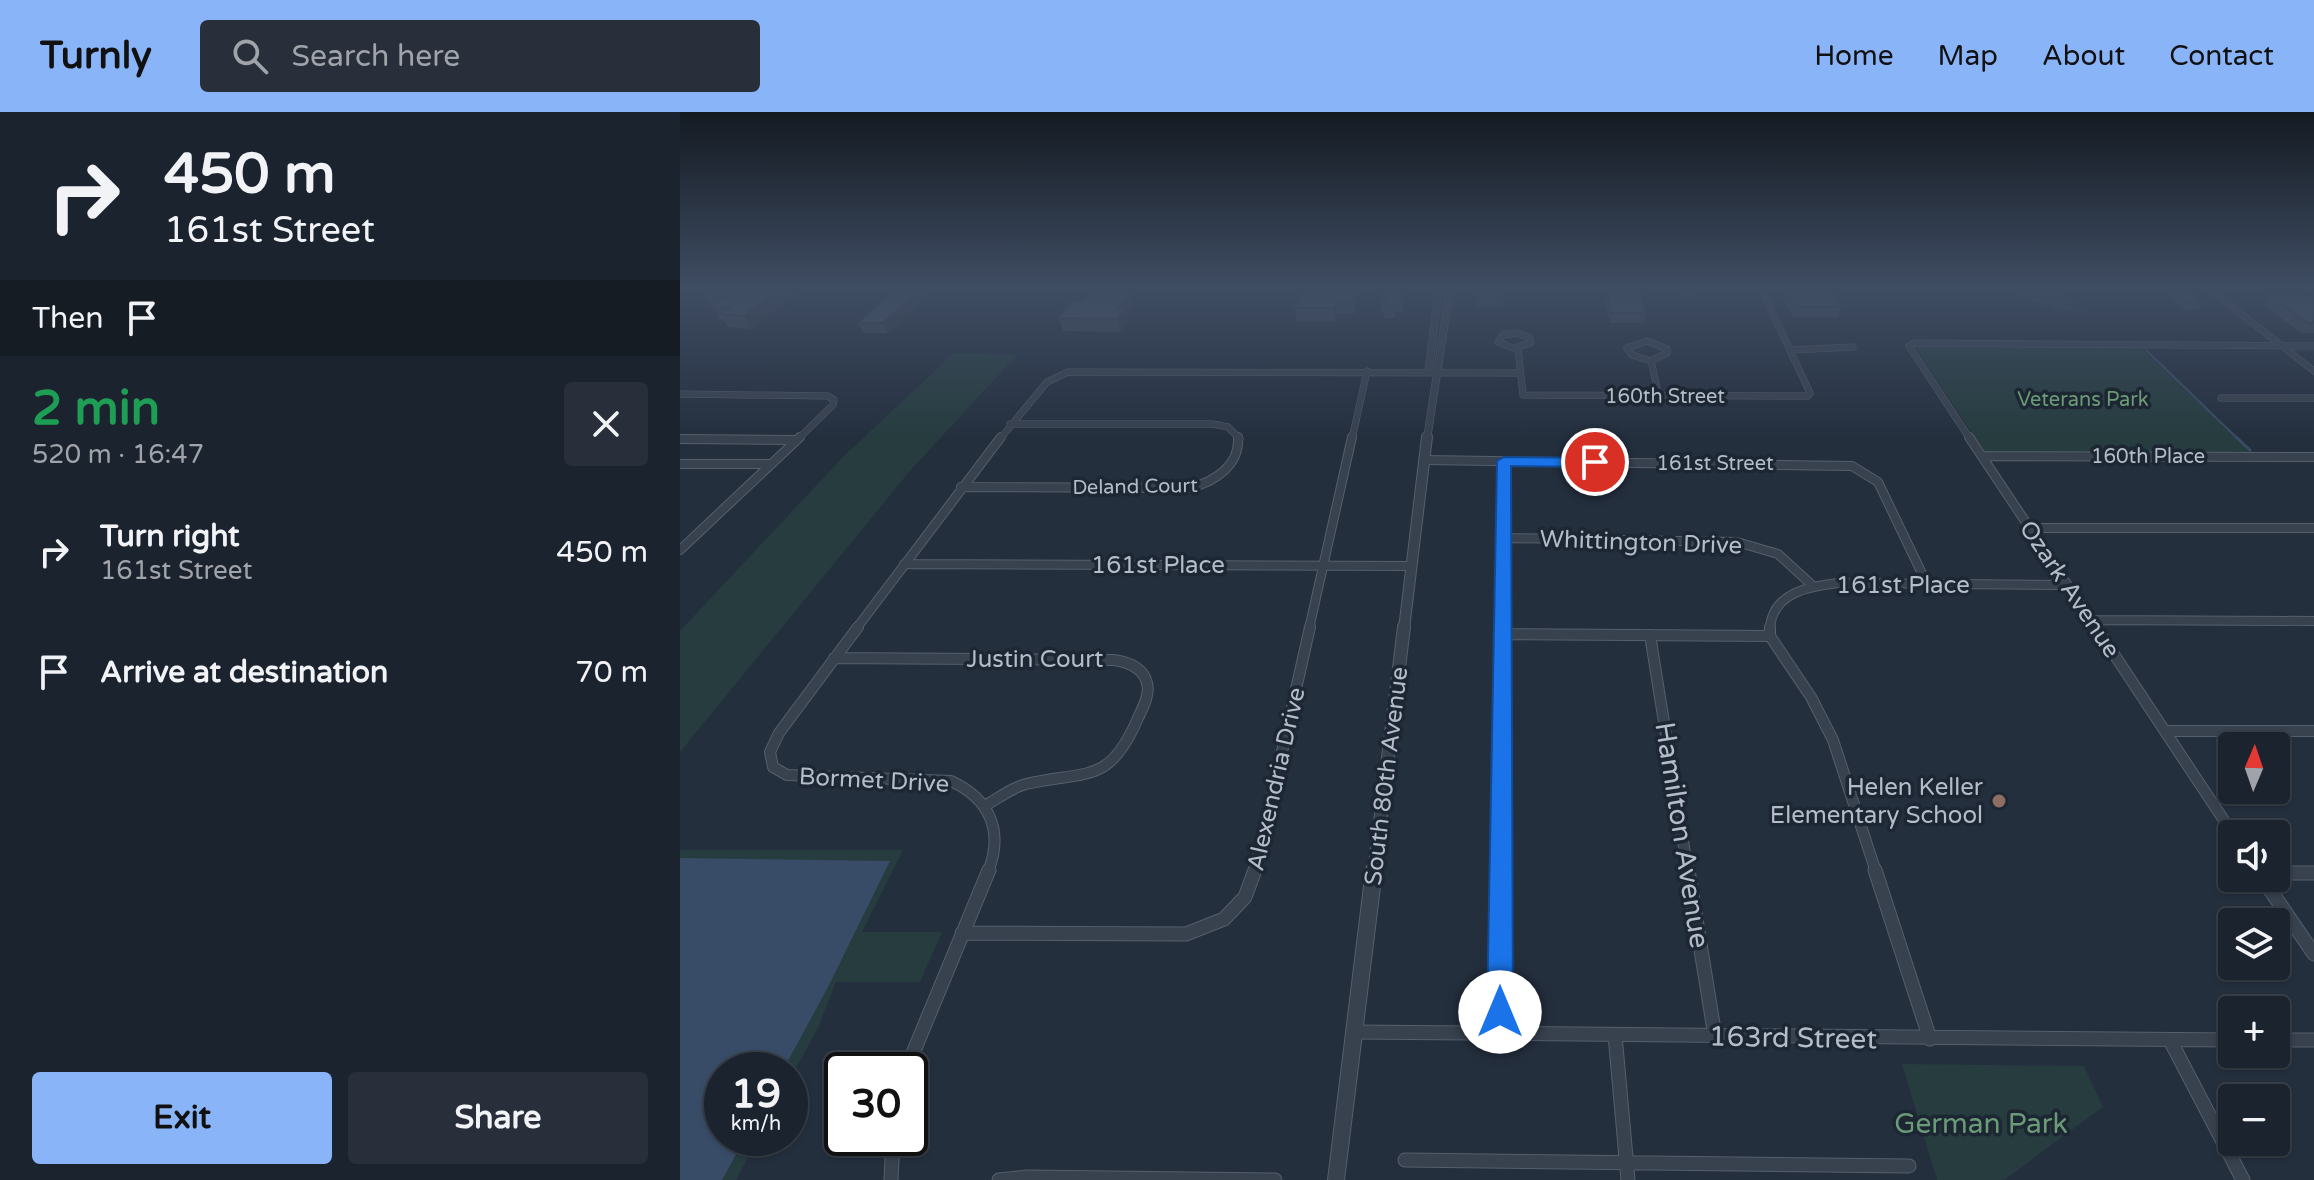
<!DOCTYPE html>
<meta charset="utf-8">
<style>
body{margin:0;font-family:"Varela Round",sans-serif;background:#282f3a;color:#f1f3f6;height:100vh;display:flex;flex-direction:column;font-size:30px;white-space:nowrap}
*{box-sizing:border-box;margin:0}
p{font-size:26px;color:#a0a4aa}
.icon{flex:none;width:44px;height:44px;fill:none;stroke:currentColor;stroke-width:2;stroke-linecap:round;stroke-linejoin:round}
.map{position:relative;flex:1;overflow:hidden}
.sheet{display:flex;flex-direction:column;background:#1b232e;width:680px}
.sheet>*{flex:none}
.banner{background:#1b232e;color:#f1f3f6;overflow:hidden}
.needle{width:52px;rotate:2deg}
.fabs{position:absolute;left:1538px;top:620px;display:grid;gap:16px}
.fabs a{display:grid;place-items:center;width:72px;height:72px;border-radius:8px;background:#1b232e;box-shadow:0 2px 6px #0004,0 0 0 2px #39404a;font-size:40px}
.speed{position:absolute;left:24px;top:940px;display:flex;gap:16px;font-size:40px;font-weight:700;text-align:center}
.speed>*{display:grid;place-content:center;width:104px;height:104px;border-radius:50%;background:#1b232e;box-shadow:0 2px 6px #0004,0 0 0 2px #39404a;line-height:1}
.speed small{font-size:20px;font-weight:400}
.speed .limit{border:4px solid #111;border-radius:12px;background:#fff;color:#111}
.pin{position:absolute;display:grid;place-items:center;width:68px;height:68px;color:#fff;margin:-34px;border:4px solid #fff;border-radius:50%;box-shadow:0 2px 8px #0007}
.me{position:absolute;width:88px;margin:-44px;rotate:0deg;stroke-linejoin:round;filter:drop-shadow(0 0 6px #0008)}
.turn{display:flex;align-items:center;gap:28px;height:168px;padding:0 32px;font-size:36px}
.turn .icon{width:104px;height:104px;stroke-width:2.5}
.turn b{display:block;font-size:56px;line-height:68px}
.then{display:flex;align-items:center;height:76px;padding:0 32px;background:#0003;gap:16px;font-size:30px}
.round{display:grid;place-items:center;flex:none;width:84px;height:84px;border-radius:8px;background:#282f3a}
.overview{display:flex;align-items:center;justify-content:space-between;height:136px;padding:0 32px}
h1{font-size:48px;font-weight:800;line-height:60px;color:#1e9e55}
.action{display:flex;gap:16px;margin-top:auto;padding:16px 32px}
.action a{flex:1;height:92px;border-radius:8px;background:#8ab4f8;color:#111;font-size:32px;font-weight:800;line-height:92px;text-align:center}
.action a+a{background:#282f3a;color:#f1f3f6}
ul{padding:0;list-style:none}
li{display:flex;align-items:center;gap:24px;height:120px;padding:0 32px}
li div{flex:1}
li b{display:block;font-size:30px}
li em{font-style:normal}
header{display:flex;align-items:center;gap:48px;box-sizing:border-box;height:112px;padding:0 40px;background:#8ab4f8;color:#111}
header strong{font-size:38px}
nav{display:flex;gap:44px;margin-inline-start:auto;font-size:28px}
.search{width:560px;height:72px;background:#282f3a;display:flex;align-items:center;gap:20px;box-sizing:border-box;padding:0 28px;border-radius:8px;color:#a0a4aa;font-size:30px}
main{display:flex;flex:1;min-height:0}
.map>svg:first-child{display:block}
</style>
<header>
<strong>Turnly</strong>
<div class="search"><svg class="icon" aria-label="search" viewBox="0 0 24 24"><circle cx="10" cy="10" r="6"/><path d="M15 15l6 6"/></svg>Search here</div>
<nav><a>Home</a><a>Map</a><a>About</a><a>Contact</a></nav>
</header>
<main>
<section class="sheet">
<div class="banner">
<div class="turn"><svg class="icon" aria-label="right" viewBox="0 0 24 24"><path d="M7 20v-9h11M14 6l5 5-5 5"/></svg><div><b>450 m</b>161st Street</div></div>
<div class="then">Then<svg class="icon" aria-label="arrive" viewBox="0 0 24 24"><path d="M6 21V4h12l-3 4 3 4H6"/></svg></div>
</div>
<div class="overview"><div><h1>2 min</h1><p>520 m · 16:47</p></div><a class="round"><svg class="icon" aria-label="close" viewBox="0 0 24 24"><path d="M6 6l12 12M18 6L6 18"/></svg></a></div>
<ul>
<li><svg class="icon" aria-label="right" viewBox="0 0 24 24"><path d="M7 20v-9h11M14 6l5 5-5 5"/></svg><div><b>Turn right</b><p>161st Street</p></div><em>450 m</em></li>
<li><svg class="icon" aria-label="arrive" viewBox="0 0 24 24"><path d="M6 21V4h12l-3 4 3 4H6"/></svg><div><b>Arrive at destination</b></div><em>70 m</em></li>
</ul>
<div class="action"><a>Exit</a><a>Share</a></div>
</section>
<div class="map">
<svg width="1634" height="1068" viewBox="0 0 1634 1068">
<rect width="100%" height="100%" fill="#242f3e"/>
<path fill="#263c3f" d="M1329,178H1381L1404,200H1380Z
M1234,233L1460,235L1573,341L1306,340L1302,337Z
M274,241L337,243L229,360L0,640V519L163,345Z
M0,738H223L182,820H262L240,870H156L138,916L110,967V958H42V1026H79L56,1068H0Z
M1222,952L1404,954L1423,995L1324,1068H1257Z"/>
<path fill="#394c67" d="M0,746L210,749L148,875L103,958H42V1026H65L42,1068H0Z"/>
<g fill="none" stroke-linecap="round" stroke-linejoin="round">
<path stroke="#394c67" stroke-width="2" d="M1333,176L1350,186L1390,196
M1466,238L1558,327"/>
<path stroke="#394c67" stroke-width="3" d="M1556,325L1570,338"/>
<g stroke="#565f6c" stroke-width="7">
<path id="minor-far3" d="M1528,176L1634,259
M837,221L850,226L851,231L833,236L818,230L823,223Z
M967,229L987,237V241L971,249L952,243L947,236Z
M838,236L843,283L1128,284L1130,281L1081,176
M1110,238L1173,235
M971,249L979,284
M0,282L148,284L154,288L153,293L118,327
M1541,286H1634
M330,312H533L548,315L560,327
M320,327L367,270L388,260L840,261
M672,327L687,259
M1290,327L1229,234L1235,231L1634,234"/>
</g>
<g stroke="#565f6c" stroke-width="10">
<path id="minor-far2" d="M1289,325L1417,517
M0,327L117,328
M1302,344L1634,345
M744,348L1172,354L1198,370L1247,472
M0,352H91
M281,375L509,376C535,370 560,353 558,325
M1350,416H1634
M823,426L1057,430L1098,442L1133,474
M0,438L120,325
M224,452L732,454
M1411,508L1634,509
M176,517L321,325
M629,517L672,325
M823,517L824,349
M1090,517C1092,480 1130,474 1160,471L1387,473"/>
</g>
<g stroke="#565f6c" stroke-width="12">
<path id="minor-far1" d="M178,515L99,621L90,640L93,655L107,663L271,669C310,687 324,719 308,760
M1090,515V524L1131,585L1153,628L1196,760
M1416,515L1553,722
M822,522L1090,524
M970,523L1008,760
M154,546L434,548C448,550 463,555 467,571C470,583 463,595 458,606C429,674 406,658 346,672C333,675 320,685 308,692
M1485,619H1634
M575,760L630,515
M821,760L823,515"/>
</g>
<g stroke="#565f6c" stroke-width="15">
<path id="minor" d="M1008,758L1035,924
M1195,758L1250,927
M1596,761H1634
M1582,766L1634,842
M282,821L506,822L544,807L565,785L575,758
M674,920L1552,928
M820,922L821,758
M935,923L948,1068
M1490,928L1563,1068
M1596,928H1634
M226,958L309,758
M725,1048L1229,1054
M211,1068L213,1026
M319,1068L347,1065L595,1068"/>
</g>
<g stroke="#565f6c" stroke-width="8">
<path id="tertiary-far3" d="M755,260L749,256L759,176
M747,327L770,176"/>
</g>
<g stroke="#565f6c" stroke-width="12">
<path id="tertiary-far2" d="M724,517L747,325"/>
</g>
<g stroke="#565f6c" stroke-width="14">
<path id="tertiary-far1" d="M694,760L724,515"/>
</g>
<g stroke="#565f6c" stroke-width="18">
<path id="tertiary" d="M656,1068L694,758"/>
</g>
<use href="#minor-far3" stroke="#38414e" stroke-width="6"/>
<use href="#minor-far2" stroke="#38414e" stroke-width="8"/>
<use href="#minor-far1" stroke="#38414e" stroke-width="10"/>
<use href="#minor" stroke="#38414e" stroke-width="13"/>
<use href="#tertiary-far3" stroke="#38414e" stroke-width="7"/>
<use href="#tertiary-far2" stroke="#38414e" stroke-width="10"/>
<use href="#tertiary-far1" stroke="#38414e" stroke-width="12"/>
<use href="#tertiary" stroke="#38414e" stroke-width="16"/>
</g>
<path fill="#3b4654" d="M704,176H720V178H723L724,191L722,200H716L715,206H705L704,200H702L701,187Z
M823,176V195H797V186Z
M999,176H1014L1012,188H1001L999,180Z
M1489,176H1505L1522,190L1518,198H1504L1486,182Z
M1106,178L1161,195L1158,205H1113L1104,187Z
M655,179H675L677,192L674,202H658L655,209H617L615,196Z
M449,180L453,192L446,202L449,209L441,220L383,219L378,206L402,190Z
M927,181L965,201L964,211H930L926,191Z
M117,182L72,217L48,215L43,208H40L26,184Z
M250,182L208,221H183L178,211Z
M1589,183L1634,184V221H1621L1583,193Z"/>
<path fill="#303945" d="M101,176H114L117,182L72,217L64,204Z
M241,176H248L250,182L208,221L203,211Z
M723,178L724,191L722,200L721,187Z
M675,179L677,192L674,202L673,189Z
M449,180L453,192L446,202L449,209L441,220L437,207L438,196Z
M715,187L716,200L715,206L714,193Z
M656,189L658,202L655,209L654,196Z"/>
<path fill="#455162" stroke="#303945" stroke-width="2" d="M38,176H101L64,204L40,202L50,195H32L47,184H26Z
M218,176H241L203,211H178Z
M625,176H653L652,179H675L673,189H656L654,196H615Z
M704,176H719V178H723L721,187H715L714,193H704L706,187H701Z
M798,176H823V186H797Z
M1492,176H1505L1522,190H1508Z
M1106,178H1150L1161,195H1115Z
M410,179L449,180L438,196H445L437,207L378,206L391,190H402Z
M927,181L961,182L965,201H931Z
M1589,183L1634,184V211H1627Z"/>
<linearGradient id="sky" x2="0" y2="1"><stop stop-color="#141a22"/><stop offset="0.54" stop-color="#3f4d63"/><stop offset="1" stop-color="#3f4d63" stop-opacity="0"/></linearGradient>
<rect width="1634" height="326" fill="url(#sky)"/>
<path fill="#1a73e8" stroke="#114b97" stroke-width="2" d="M824,345L915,346L922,350L915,355L831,354L833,900L829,909L820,913L811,909L807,900L817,349Z"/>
<circle fill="#8d6e63" stroke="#1d2633" stroke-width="3" cx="1319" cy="689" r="8"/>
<g text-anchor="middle" stroke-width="7" stroke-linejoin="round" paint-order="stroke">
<g font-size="20" fill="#b4bcc9" stroke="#1d2633">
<text x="985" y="291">160th Street</text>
<text x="1468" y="351">160th Place</text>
<text x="1035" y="358">161st Street</text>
<text transform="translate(455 374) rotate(-1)" y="7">Deland Court</text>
</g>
<g font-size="20" fill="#6b9a76" stroke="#1d2633">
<text x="1403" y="294">Veterans Park</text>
</g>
<g font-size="24" fill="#b4bcc9" stroke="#1d2633">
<text transform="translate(961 430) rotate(2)" y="8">Whittington Drive</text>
<text x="478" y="461">161st Place</text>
<text x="1223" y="481">161st Place</text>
<text transform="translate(1390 477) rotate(56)" y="8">Ozark Avenue</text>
<text x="355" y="555">Justin Court</text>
<text transform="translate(706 664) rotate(-83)" y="8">South 80th Avenue</text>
<text transform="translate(596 667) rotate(-77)" y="8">Alexendria Drive</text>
<text transform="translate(194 668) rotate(3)" y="8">Bormet Drive</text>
</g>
<g font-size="24" fill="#b4bcc9" stroke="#1d2633" text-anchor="end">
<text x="1303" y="683">Helen Keller<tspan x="1303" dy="28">Elementary School</tspan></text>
</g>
<g font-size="28" fill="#b4bcc9" stroke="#1d2633">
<text transform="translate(1003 723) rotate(81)" y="10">Hamilton Avenue</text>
<text transform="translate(1113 925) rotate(1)" y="10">163rd Street</text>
</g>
<g font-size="28" fill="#6b9a76" stroke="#1d2633">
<text x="1301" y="1021">German Park</text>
</g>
</g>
</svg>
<div class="fabs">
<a><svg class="needle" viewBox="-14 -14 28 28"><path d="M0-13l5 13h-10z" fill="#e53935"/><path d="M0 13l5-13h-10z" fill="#a0a4aa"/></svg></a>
<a><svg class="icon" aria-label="sound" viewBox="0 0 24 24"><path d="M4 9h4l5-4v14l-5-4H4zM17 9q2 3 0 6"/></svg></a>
<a><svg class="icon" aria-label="layers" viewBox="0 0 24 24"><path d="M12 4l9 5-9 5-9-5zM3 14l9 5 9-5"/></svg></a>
<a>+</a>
<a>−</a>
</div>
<div class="speed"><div>19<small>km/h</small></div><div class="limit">30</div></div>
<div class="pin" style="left:915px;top:350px;background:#d93025"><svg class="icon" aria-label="arrive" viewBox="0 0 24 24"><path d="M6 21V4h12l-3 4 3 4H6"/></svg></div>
<svg class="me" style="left:820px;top:900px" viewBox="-20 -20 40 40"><circle r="19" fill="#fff"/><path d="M0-13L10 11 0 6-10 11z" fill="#1a73e8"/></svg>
</div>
</main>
